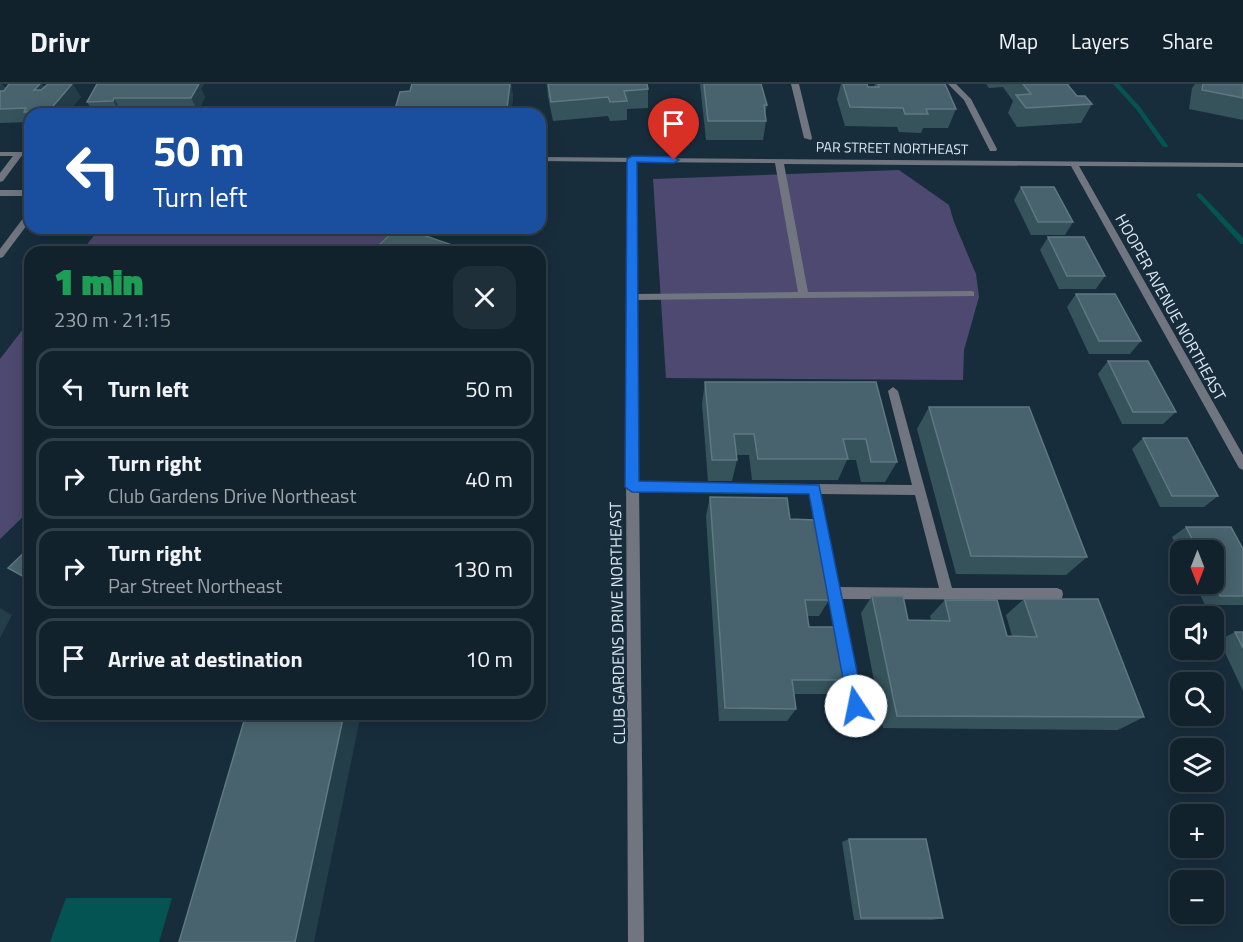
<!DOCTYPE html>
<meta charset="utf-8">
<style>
body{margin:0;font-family:"Titillium Web",sans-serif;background:#1f2f39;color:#f1f3f6;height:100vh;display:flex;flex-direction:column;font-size:22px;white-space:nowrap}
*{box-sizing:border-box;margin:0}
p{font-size:20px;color:#9ca4aa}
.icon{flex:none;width:33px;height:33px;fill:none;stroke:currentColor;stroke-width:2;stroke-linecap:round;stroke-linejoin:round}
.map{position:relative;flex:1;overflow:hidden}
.sheet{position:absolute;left:24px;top:162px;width:522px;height:474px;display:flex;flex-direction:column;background:#12222d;border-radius:18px;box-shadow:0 3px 15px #0003,0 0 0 2px #313f49}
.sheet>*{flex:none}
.banner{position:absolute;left:24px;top:24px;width:522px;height:126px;border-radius:18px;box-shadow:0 3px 15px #0003,0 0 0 2px #313f49;background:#1a4fa0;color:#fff;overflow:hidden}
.needle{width:39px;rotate:180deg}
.tools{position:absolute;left:1170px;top:456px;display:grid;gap:12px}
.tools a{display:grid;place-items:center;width:54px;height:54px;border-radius:12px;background:#12222d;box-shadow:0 3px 15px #0003,0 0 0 2px #313f49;font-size:30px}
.pin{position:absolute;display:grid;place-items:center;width:51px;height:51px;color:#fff;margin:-62px -26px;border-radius:50% 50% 50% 0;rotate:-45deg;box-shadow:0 0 6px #0007}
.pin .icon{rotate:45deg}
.me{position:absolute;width:66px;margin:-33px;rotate:349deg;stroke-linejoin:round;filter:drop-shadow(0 0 4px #0008)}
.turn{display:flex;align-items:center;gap:21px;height:126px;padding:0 30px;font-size:27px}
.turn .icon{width:78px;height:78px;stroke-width:2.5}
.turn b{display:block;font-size:42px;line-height:51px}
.round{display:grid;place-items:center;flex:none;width:63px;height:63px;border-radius:18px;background:#1f2f39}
.head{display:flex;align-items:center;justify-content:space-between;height:102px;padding:0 30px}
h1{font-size:36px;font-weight:800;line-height:45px;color:#1e9e55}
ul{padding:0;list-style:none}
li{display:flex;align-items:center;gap:18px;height:81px;margin:0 12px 9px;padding:0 18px;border:3px solid #313f49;border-radius:18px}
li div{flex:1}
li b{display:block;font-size:22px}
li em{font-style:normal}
header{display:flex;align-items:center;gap:36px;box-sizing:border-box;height:84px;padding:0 30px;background:#12222d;border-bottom:2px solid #313f49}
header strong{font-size:28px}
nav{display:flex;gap:33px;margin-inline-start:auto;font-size:21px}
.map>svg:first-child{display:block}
</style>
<header>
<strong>Drivr</strong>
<nav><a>Map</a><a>Layers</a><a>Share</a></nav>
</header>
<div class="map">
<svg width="1243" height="858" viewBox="0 0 1243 858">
<rect width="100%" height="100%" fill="#182d3c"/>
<path fill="#4e4970" d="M899,86L949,121L954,138L976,190L979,213L964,266L963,296L666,294L653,95Z
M100,144H396L379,168H81Z
M30,236V426L0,455V275Z"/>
<path fill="#045454" d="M66,814H172L159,858H50Z"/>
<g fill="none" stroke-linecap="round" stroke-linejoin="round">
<path fill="#045454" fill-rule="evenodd" d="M1113,0H1119L1140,23L1168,62L1167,63H1163L1136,25Z
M1199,109L1201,110L1243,154V160H1241L1197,112L1196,111Z"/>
<path fill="#707580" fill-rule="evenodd" d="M16,68L23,70L3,97L0,98V89Z
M0,106H30V112H0Z
M30,128V137L3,173L0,174V165L27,129Z
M893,303L898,307L952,504H1057L1062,506L1063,510L1062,514L1057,516L842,515L863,622L861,627L856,629L851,627L849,622L809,410L632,408L628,406L626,403L628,400L632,398L912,401L888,307ZM821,410L915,411L939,504L839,503Z"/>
<path fill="#707580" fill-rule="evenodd" d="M791,0H799L812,54L811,56L804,54Z
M948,0H956L971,15L997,65L996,67H990L964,16Z
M0,68H30V72H0Z
M540,73L1243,79V83L1079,82L1243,371V386L1239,384L1071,82L784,80L808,208L971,207L974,208V212L637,216L644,858H628L626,382L628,78L540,77ZM636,78L775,79L798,208L637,210Z"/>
</g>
<path fill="#36535c" d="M0,0L6,4L42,0L44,3L81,13L66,30H30V38L0,39Z
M97,0H204L201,5L205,13L198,27H121V30H94L87,18Z
M412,0H511L513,13L511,30H396L395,25L410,7Z
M547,0H647L648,5V24L627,25V36L610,37L608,32L553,37L548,13Z
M700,0H761L767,21L765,31L766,37L763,56H706Z
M841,0H867L868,3H874L875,0H945L956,25L948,44H923L921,49L899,48L897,43L845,42L837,15Z
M986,0H1070L1068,2L1077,12L1092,20L1081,39L1017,43L1008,29L1013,17L1003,3L989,4Z
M1195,0H1243V36L1189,25L1192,4Z
M1021,103L1073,138L1065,151H1031L1014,116Z
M1048,153L1105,192L1096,205H1059L1040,166Z
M1076,210L1141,257L1130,270H1089L1067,223Z
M1108,277L1176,328L1163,340H1122L1098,290Z
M705,298H876L897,378L885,398H861L856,376H847L838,396H752L749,371H736L737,376L732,397H708L702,320Z
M929,323L1087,473L1066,491L956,490L917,345Z
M1143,354L1218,412L1204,423H1160L1132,365Z
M710,413L790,435L829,516L819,532H807L809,543L843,596L832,610H794L796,625L787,637H719L706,432Z
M1186,443L1243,465V521H1205L1195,500H1214V466H1180V470L1172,453Z
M30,463V498L8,484Z
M872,512L908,536H931L930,532L945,516L1007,552H1012L1006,531L1024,515L1144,633L1118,646L883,644L861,529Z
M1235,548H1243V607L1219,556Z
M849,755L943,834L933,836H854L842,758Z"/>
<path fill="#233d49" d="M2,0L11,12L0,11V2Z
M40,0H42L50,12L34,6Z
M73,0L81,13L66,30H50L48,28Z
M191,0H204L201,5L205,13L198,27L191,14Z
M510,0H511L513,13L511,30H508L507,24Z
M114,14L121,27V30L113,17Z
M452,161L454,168H445Z
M0,524L12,531L0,554Z
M344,630H361L314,858H295Z"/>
<path fill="#48636d" stroke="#5f7882" stroke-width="1.5" d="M9,0H40L34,6H41L48,0H72L48,28H24L26,24L0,25V7H4Z
M97,0H199L191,14H114L113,17L87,18Z
M412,0H510L507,24L395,25L400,8L410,7Z
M548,0H647L648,5L624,7L627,17L610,18L608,13L551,18Z
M704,0H761L767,21H764L766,37H708Z
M843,0H867L868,3H879L878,0H945L956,25H926L928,30H905L903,24L850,23Z
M1023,0H1067L1077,12H1085L1092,20L1026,24L1016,11L1031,10Z
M1203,0H1243V14L1202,6Z
M1021,103H1054L1073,138H1038Z
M397,144H403L452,161L445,168H372Z
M1048,153H1084L1105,192H1067Z
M1076,210H1115L1141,257H1099Z
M1108,277H1148L1176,328H1133Z
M705,298H876L897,378H871L866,355H843L848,375H758L754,350H734L737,376H712Z
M929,323H1029L1087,473L971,472Z
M1143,354H1187L1218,412H1172Z
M710,413L787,414L790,435L816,436L829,516H805L809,543H835L843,596H792L796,625L725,624Z
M1186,443H1231L1243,465V512H1220L1214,498V466H1198Z
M30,463V496L8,484Z
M872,512H903L908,536L950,537L945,516H997L1007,552L1037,553L1024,515H1098L1144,633L897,632Z
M1235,548H1243V564Z
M246,630H344L295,858H179Z
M849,755H926L943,834H861Z"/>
<path fill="#1a73e8" stroke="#114b97" stroke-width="1.5" d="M632,72L674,73L679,76L674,79L637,78L639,397L819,401L864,622L861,628L856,630L850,628L848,622L809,410L632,408L625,403L627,75Z"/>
<g text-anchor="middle" stroke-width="6" stroke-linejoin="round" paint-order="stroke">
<g font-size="14" fill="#dce9f3" stroke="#182d3c">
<text transform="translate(892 64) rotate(1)" y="5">PAR STREET NORTHEAST</text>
</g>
<g font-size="16" fill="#dce9f3" stroke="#182d3c">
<text transform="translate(1171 223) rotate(61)" y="6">HOOPER AVENUE NORTHEAST</text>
<text transform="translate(617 539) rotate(-91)" y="6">CLUB GARDENS DRIVE NORTHEAST</text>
</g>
</g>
</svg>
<div class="tools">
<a><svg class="needle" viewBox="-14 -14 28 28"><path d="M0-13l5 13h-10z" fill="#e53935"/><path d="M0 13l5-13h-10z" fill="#9ca4aa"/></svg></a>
<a><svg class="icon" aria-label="sound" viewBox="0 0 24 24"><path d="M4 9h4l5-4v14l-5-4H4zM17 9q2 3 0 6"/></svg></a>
<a><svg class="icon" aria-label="search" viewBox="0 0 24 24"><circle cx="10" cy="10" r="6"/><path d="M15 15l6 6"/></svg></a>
<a><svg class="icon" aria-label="layers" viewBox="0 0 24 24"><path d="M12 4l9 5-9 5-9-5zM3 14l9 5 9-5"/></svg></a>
<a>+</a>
<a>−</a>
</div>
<div class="pin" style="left:674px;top:76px;background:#d93025"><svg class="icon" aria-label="arrive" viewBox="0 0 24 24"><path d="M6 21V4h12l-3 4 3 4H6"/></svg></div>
<svg class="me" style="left:856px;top:622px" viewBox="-20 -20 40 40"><circle r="19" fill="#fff"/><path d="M0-13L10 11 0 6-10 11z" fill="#1a73e8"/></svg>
<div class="banner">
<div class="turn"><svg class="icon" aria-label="left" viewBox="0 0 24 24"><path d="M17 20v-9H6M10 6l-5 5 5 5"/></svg><div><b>50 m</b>Turn left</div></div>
</div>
<section class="sheet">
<div class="head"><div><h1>1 min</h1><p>230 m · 21:15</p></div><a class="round"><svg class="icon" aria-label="close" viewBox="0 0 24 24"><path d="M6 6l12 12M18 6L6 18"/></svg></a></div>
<ul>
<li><svg class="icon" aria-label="left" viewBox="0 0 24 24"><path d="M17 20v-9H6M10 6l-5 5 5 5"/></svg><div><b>Turn left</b></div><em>50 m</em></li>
<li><svg class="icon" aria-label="right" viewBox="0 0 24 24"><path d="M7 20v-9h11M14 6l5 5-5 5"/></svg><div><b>Turn right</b><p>Club Gardens Drive Northeast</p></div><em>40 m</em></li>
<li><svg class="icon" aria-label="right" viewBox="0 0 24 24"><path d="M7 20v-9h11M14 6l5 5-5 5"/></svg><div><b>Turn right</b><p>Par Street Northeast</p></div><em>130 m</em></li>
<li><svg class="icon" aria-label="arrive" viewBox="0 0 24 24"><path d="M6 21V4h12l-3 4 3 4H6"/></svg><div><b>Arrive at destination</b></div><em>10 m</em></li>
</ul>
</section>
</div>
